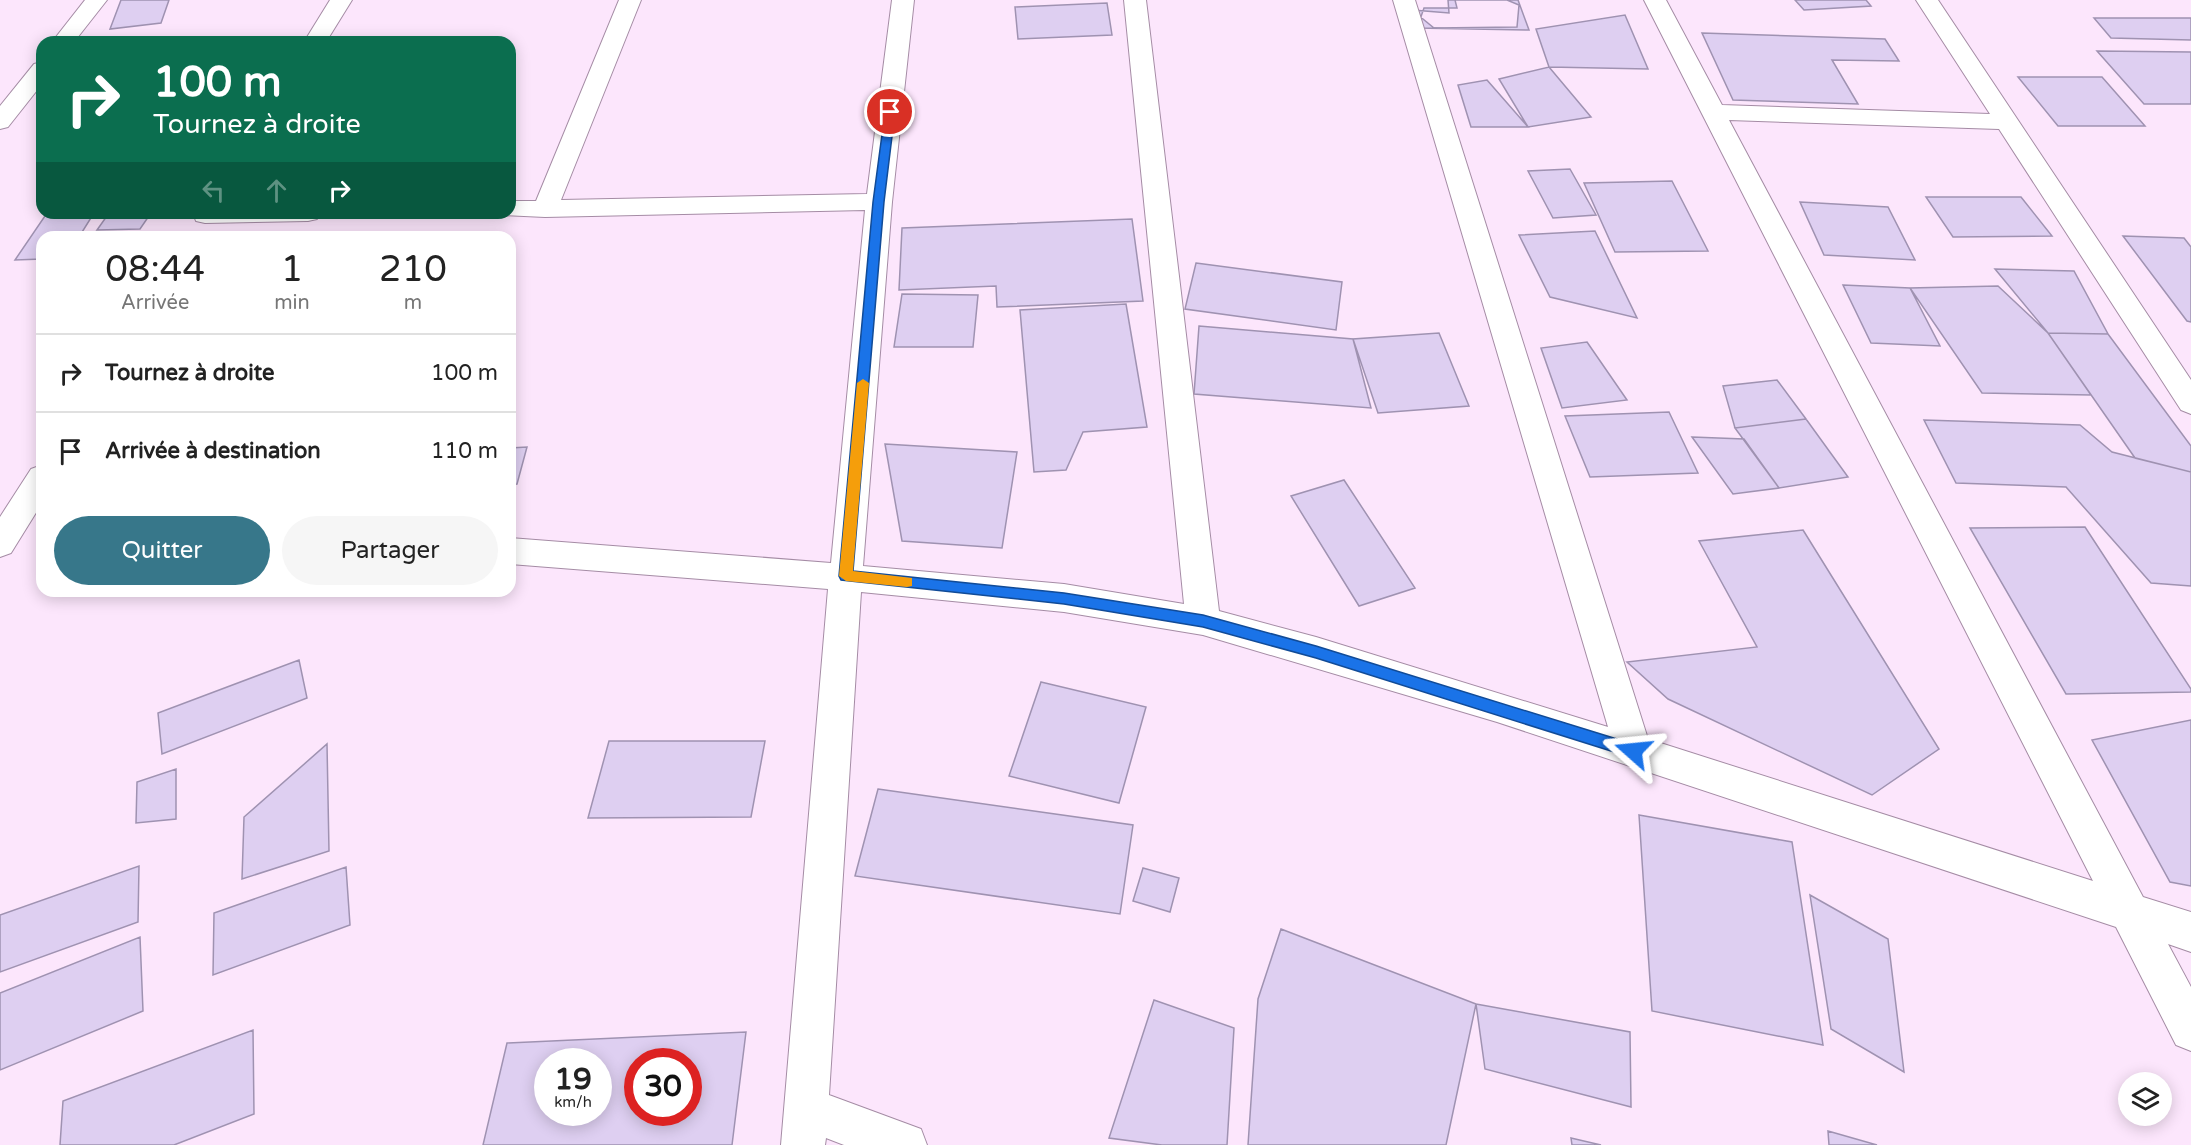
<!DOCTYPE html>
<html lang="fr">
<meta charset="utf-8">
<style>
body{margin:0;font-family:"Varela Round",sans-serif;background:#f6f6f6;color:#222;height:100vh;display:flex;flex-direction:column;font-size:22px;white-space:nowrap}
*{box-sizing:border-box;margin:0}
p{font-size:20px;color:#767676}
.icon{flex:none;width:33px;height:33px;fill:none;stroke:currentColor;stroke-width:2;stroke-linecap:round;stroke-linejoin:round}
.map{position:relative;flex:1;overflow:hidden}
.panel{position:absolute;left:36px;top:231px;width:480px;height:366px;display:flex;flex-direction:column;background:#fff;border-radius:18px;box-shadow:0 3px 15px #0003}
.panel>*{flex:none}
.guide{position:absolute;left:36px;top:36px;width:480px;height:183px;border-radius:18px;box-shadow:0 3px 15px #0003;background:#0b6e4f;color:#fff;overflow:hidden}
.fabs{position:absolute;left:2118px;top:1072px;display:grid;gap:12px}
.fabs a{display:grid;place-items:center;width:54px;height:54px;border-radius:50%;background:#fff;box-shadow:0 3px 15px #0003;font-size:30px}
.speed{position:absolute;left:534px;top:1048px;display:flex;gap:12px;font-size:30px;font-weight:700;text-align:center}
.speed>*{display:grid;place-content:center;width:78px;height:78px;border-radius:50%;background:#fff;box-shadow:0 3px 15px #0003;line-height:1}
.speed small{font-size:15px;font-weight:400}
.speed .limit{border:9px solid #d22;background:#fff;color:#111}
.pin{position:absolute;display:grid;place-items:center;width:51px;height:51px;color:#fff;margin:-26px;border:3px solid #fff;border-radius:50%;box-shadow:0 2px 6px #0007}
.me{position:absolute;width:66px;margin:-33px;rotate:288deg;stroke-linejoin:round;filter:drop-shadow(0 0 4px #0008)}
.turn{display:flex;align-items:center;gap:21px;height:126px;padding:0 18px;font-size:27px}
.turn .icon{width:78px;height:78px;stroke-width:2.5}
.turn b{display:block;font-size:42px;line-height:51px}
.lanes{display:flex;align-items:center;height:57px;padding:0 18px;background:#0003;justify-content:center;gap:30px;direction:ltr}
.lanes .off{opacity:.35}
.eta{display:flex;justify-content:space-evenly;align-items:center;height:102px;text-align:center}
.eta b{font-size:36px;font-weight:600;line-height:42px}
.action{display:flex;gap:12px;margin-top:auto;padding:12px 18px}
.action a{flex:1;height:69px;border-radius:36px;background:#37778a;color:#fff;font-size:24px;font-weight:600;line-height:69px;text-align:center}
.action a+a{background:#f6f6f6;color:#222}
ul{padding:0;list-style:none}
li{display:flex;align-items:center;gap:18px;height:78px;padding:0 18px;border-top:2px solid #e0e0e0}
li div{flex:1}
li b{display:block;font-size:22px}
li em{font-style:normal}
.map>svg:first-child{display:block}
</style>
<div class="map">
<svg width="2191" height="1145" viewBox="0 0 2191 1145">
<rect width="100%" height="100%" fill="#fce6fc"/>
<path fill="#decff1" stroke="#9f92b1" stroke-width="1.5" fill-rule="evenodd" d="M121,0H169L161,23L110,29Z
M1448,0H1507L1519,5L1517,27L1434,28L1412,10L1449,13Z
M1455,0H1518L1529,30L1417,28L1424,8H1457Z
M1795,0H1866L1871,6L1804,10Z
M1107,3L1112,35L1018,39L1015,7Z
M1625,15L1648,69L1549,67L1536,29Z
M2094,18H2191V40L2111,38Z
M1702,33L1885,39L1899,61L1832,60L1858,104L1733,100Z
M2097,51L2191,52V104H2144Z
M1549,67L1591,117L1528,127L1499,79Z
M2018,77H2102L2145,126H2058Z
M1487,80L1528,127H1471L1458,85Z
M1570,169L1596,215L1553,218L1528,171Z
M1672,181L1708,251L1615,252L1584,183Z
M1926,197H2021L2052,236L1953,237Z
M1800,202L1888,207L1915,260L1824,255Z
M47,213H94L79,237H42V259L15,260Z
M109,213H151L140,229L97,230Z
M1132,219L1143,301L997,307L996,286L899,290L902,228Z
M1595,231L1637,318L1550,297L1519,235Z
M2123,236L2184,238L2191,247V322L2187,321Z
M1196,263L1342,282L1336,330L1185,309Z
M1995,269L2074,271L2108,334L2048,333Z
M1843,285L1910,288L1940,346L1871,343Z
M1998,286L2048,333L2091,395L1982,393L1910,288Z
M902,294L978,295L973,347H894Z
M1126,304L1147,427L1083,432L1066,470L1034,472L1020,310Z
M1199,326L1353,339L1371,408L1194,394Z
M1439,333L1469,406L1378,413L1353,339Z
M2048,333L2108,334L2191,446V472L2135,458Z
M1587,342L1627,400L1562,408L1541,348Z
M1777,380L1806,419L1735,428L1723,386Z
M1669,412L1698,473L1590,477L1565,416Z
M1806,419L1848,477L1779,488L1735,428Z
M1924,420L2080,425L2112,452L2191,472V586L2151,583L2066,487L1956,483Z
M1692,437L1744,439L1779,488L1733,494Z
M885,444L1017,452L1002,548L902,541Z
M527,447L517,484L510,485V448Z
M1344,480L1415,588L1359,606L1291,496Z
M2085,527L2191,689V692L2066,694L1970,528Z
M1803,530L1939,749L1872,795L1668,699L1627,662L1757,647L1699,541Z
M299,660L307,698L162,754L158,713Z
M1041,682L1146,707L1119,803L1009,776Z
M2191,720V886L2170,882L2092,740Z
M609,741H765L751,817L588,818Z
M327,744L329,851L242,879L244,817Z
M176,769V819L136,823L137,782Z
M878,789L1133,825L1120,914L855,876Z
M1639,815L1792,842L1823,1045L1652,1011Z
M139,866L138,922L0,972V915Z
M346,867L350,925L213,975L214,913Z
M1143,868L1179,878L1170,912L1133,901Z
M1810,895L1888,939L1904,1072L1831,1029Z
M1281,929L1476,1004L1446,1145H1248L1258,999Z
M140,937L143,1011L0,1070V993Z
M1154,1000L1234,1028L1227,1145H1162L1109,1138Z
M1476,1004L1630,1032L1631,1107L1485,1069Z
M253,1030L254,1114L174,1145H60L63,1101Z
M746,1032L732,1145H483L507,1043ZM548,1062H598V1113H548ZM638,1062H688V1113H638Z
M1828,1131L1877,1145H1829Z
M1571,1138L1601,1145H1572Z"/>
<g fill="none" stroke-linecap="round" stroke-linejoin="round">
<g stroke="#a58ca5" stroke-width="2">
<path id="street" d="M85,0H107L74,42H52Z
M330,0H352L326,42H304Z
M619,0H641L561,200L867,194L892,0H914L892,202L863,566L1064,584L1184,604L1124,0H1146L1219,611L1316,637L1608,727L1393,0H1415L1648,739L2093,881L1644,0H1666L1722,105L1990,114L1916,0H1938L2191,380V414L2181,410L1999,129L1729,120L2143,897L2191,912V952L2168,944L2191,987V1051L2176,1045L2116,927L1497,722L1203,635L1064,612L861,592L829,1095L921,1129L927,1145H844L826,1138L825,1145H781L828,589L510,564V538L831,563L865,210L545,217L501,215L510,213V201H536Z
M42,62V84L8,127L0,129V106L34,64Z
M193,213H321L317,219L308,221L205,223L196,221Z
M42,465V503L11,553L0,557V517L31,469Z"/>
</g>
<use href="#street" fill="#fff" fill-rule="evenodd"/>
</g>
<path fill="#1a73e8" stroke="#114b97" stroke-width="1.5" d="M890,109L895,112L884,202L853,571L1064,593L1203,615L1316,646L1633,744L1641,751L1638,756L1633,758L1316,658L1203,627L1064,604L841,580L839,576L873,202L885,112Z"/>
<path fill="#f59e0b" d="M863,379L869,383L853,571L912,578V586L907,587L846,581L839,576L857,383Z"/>
</svg>
<div class="fabs">
<a><svg class="icon" aria-label="layers" viewBox="0 0 24 24"><path d="M12 4l9 5-9 5-9-5zM3 14l9 5 9-5"/></svg></a>
</div>
<div class="speed"><div>19<small>km/h</small></div><div class="limit">30</div></div>
<div class="pin" style="left:890px;top:112px;background:#d93025"><svg class="icon" aria-label="arrive" viewBox="0 0 24 24"><path d="M6 21V4h12l-3 4 3 4H6"/></svg></div>
<svg class="me" style="left:1633px;top:751px" viewBox="-20 -20 40 40"><path d="M0-17L14 15 0 8-14 15z" fill="#1a73e8" stroke="#fff" stroke-width="4"/></svg>
<div class="guide">
<div class="turn"><svg class="icon" aria-label="right" viewBox="0 0 24 24"><path d="M7 20v-9h11M14 6l5 5-5 5"/></svg><div><b>100 m</b>Tournez à droite</div></div>
<div class="lanes"><svg class="icon off" aria-label="left" viewBox="0 0 24 24"><path d="M17 20v-9H6M10 6l-5 5 5 5"/></svg><svg class="icon off" aria-label="ahead" viewBox="0 0 24 24"><path d="M12 20V5M6 11l6-6 6 6"/></svg><svg class="icon" aria-label="right" viewBox="0 0 24 24"><path d="M7 20v-9h11M14 6l5 5-5 5"/></svg></div>
</div>
<section class="panel">
<div class="eta">
<div><b>08:44</b><p>Arrivée</p></div>
<div><b>1</b><p>min</p></div>
<div><b>210</b><p>m</p></div>
</div>
<ul>
<li><svg class="icon" aria-label="right" viewBox="0 0 24 24"><path d="M7 20v-9h11M14 6l5 5-5 5"/></svg><div><b>Tournez à droite</b></div><em>100 m</em></li>
<li><svg class="icon" aria-label="arrive" viewBox="0 0 24 24"><path d="M6 21V4h12l-3 4 3 4H6"/></svg><div><b>Arrivée à destination</b></div><em>110 m</em></li>
</ul>
<div class="action"><a>Quitter</a><a>Partager</a></div>
</section>
</div>
